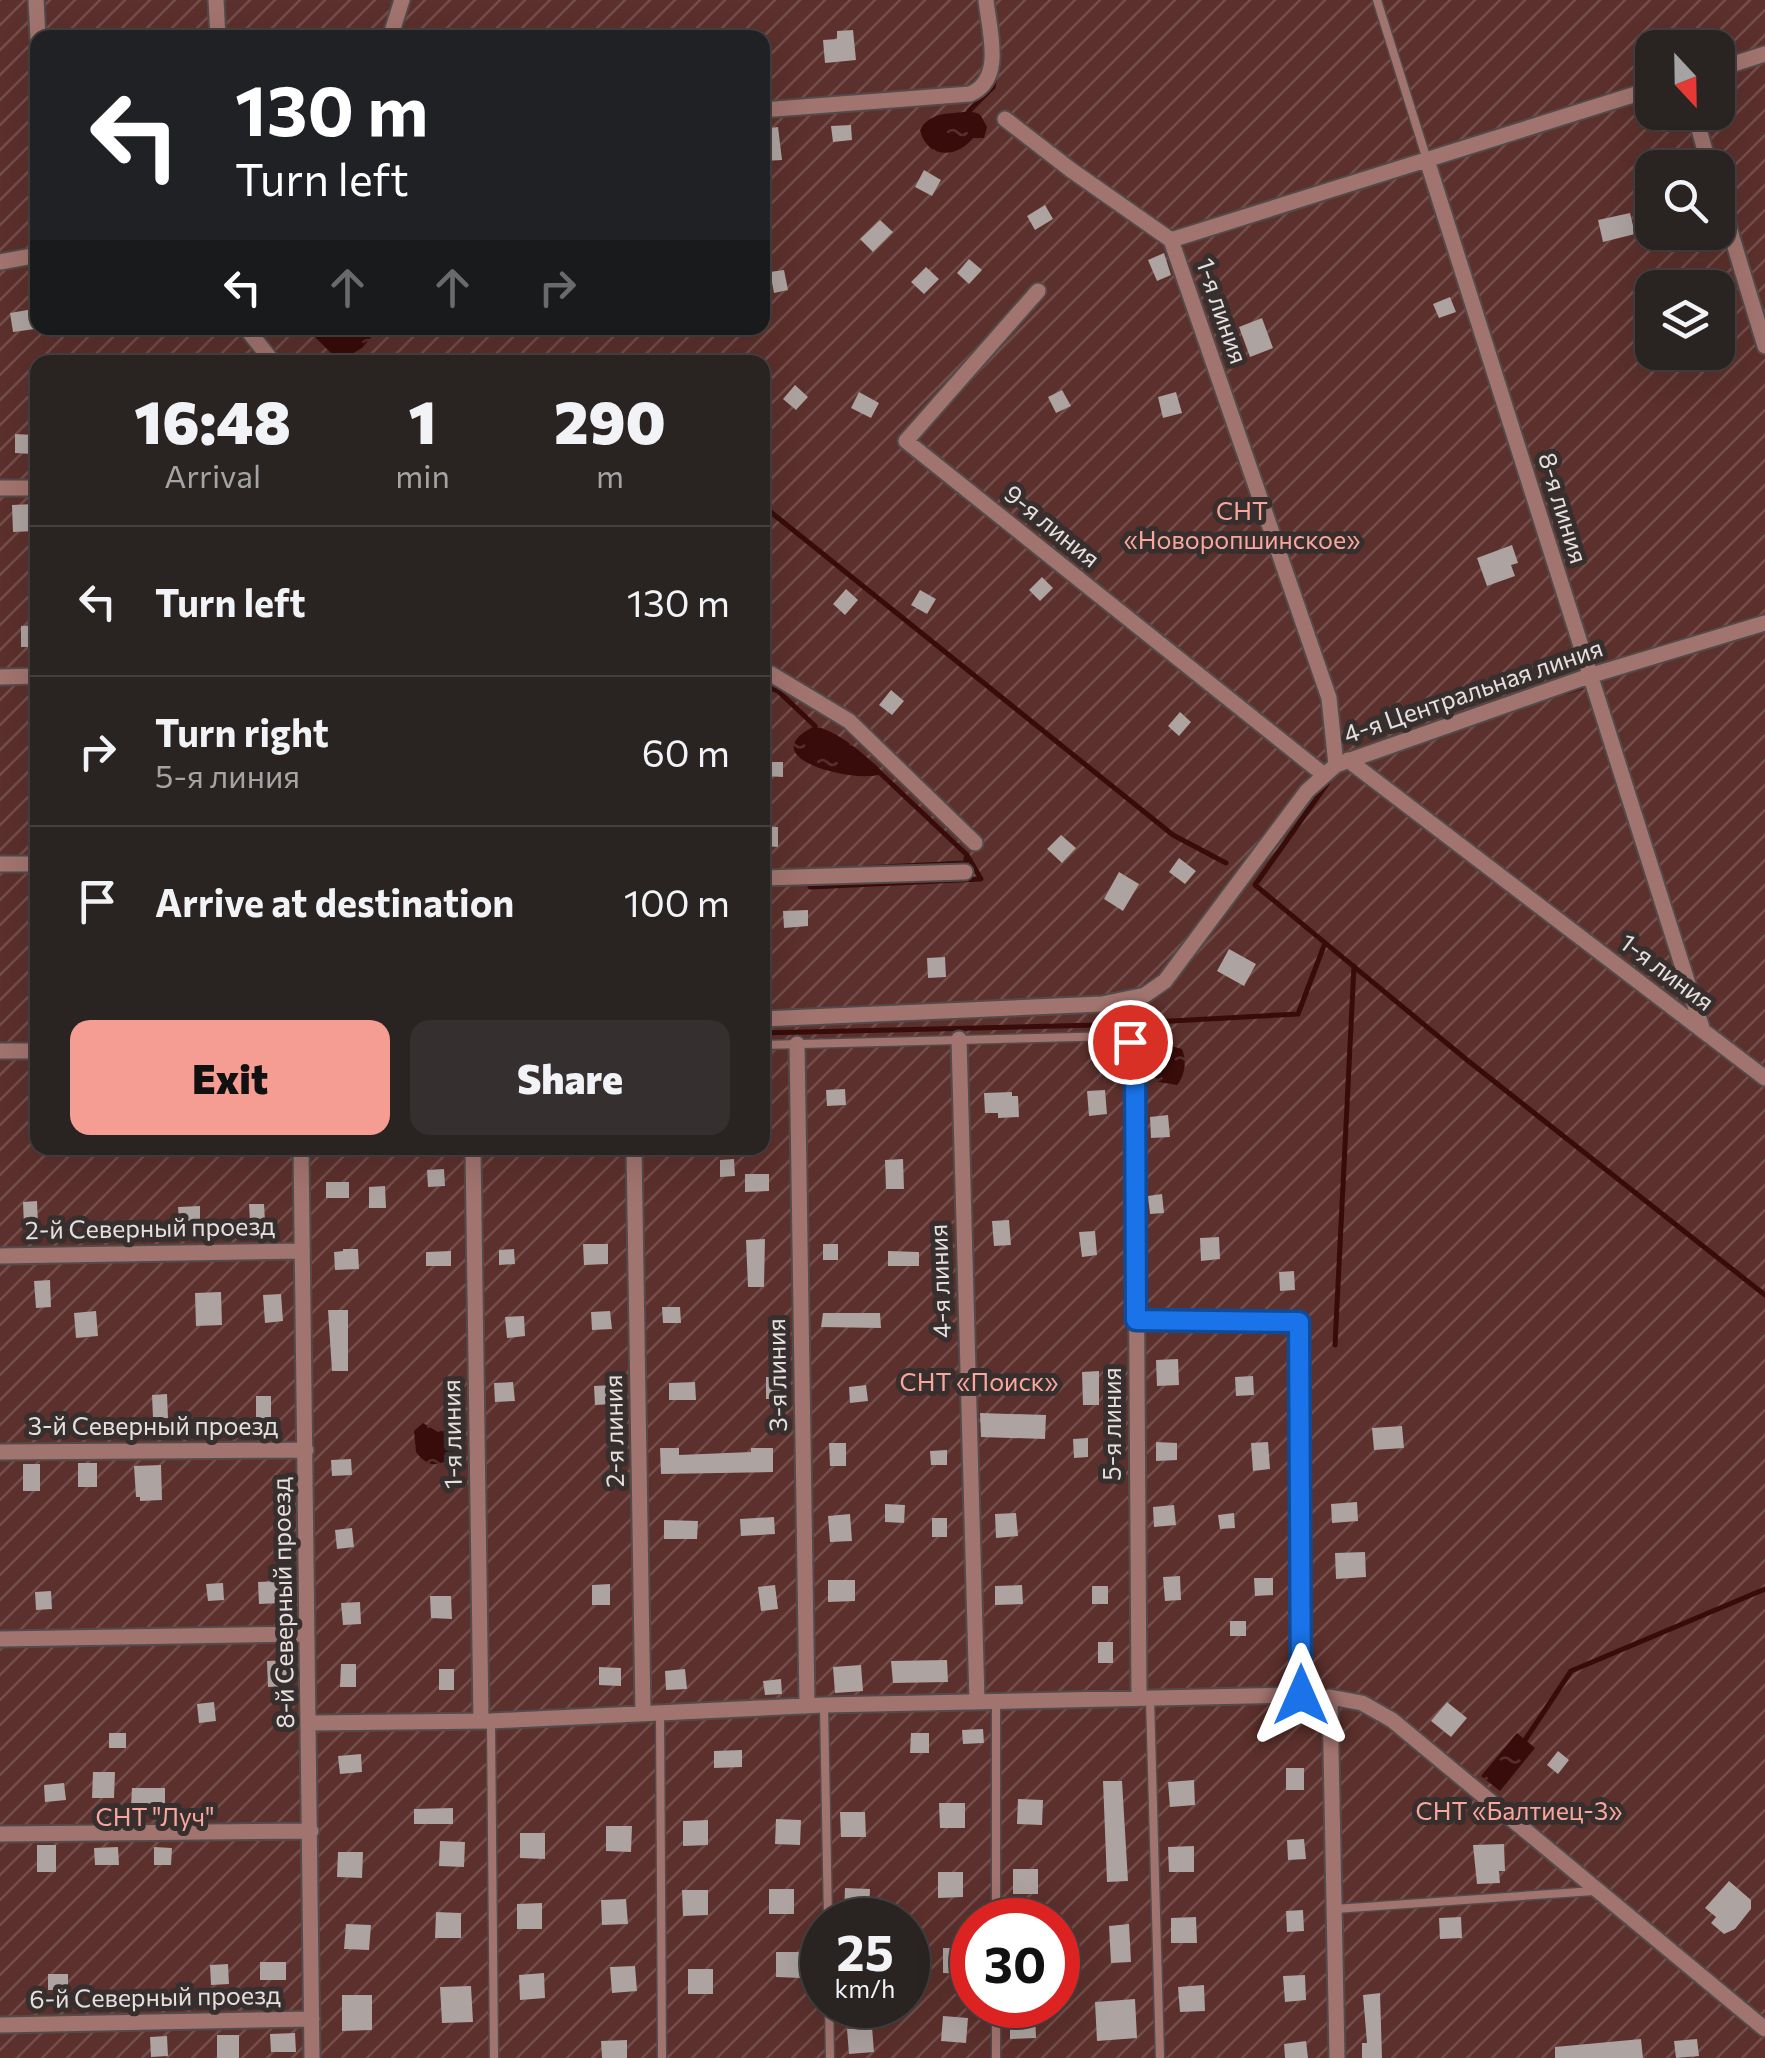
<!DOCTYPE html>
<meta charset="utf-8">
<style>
body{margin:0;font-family:Commissioner,sans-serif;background:#352f2f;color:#f1f3f6;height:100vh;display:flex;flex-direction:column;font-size:38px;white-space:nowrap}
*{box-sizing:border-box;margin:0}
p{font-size:32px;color:#a5a4a5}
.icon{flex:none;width:55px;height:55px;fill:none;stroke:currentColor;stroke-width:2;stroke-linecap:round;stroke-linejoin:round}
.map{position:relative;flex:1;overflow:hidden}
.side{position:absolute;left:30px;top:355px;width:740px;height:800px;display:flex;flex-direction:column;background:#292322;border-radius:20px;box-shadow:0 10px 40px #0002,0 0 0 2px #454040}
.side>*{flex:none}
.hud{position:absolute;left:30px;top:30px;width:740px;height:305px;border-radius:20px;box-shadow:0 10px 40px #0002,0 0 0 2px #454040;background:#202124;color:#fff;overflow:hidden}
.needle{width:65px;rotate:158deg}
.buttons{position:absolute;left:1635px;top:30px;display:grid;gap:20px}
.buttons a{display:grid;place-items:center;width:100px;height:100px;border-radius:20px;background:#292322;box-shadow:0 10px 40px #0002,0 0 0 2px #454040;font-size:50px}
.speed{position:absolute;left:800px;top:1898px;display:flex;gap:20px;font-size:50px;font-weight:700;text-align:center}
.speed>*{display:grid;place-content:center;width:130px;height:130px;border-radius:50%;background:#292322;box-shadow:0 10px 40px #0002,0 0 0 2px #454040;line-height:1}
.speed small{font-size:25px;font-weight:400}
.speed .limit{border:15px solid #d22;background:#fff;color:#111}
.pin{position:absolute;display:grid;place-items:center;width:85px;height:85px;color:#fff;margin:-42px;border:5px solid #fff;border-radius:50%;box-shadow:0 2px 10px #0007}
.me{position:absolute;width:110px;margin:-55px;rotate:0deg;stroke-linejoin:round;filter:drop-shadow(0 0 8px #0008)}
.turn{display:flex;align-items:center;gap:35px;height:210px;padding:0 40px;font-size:45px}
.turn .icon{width:130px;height:130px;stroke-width:2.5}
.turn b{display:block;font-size:70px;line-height:85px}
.lanes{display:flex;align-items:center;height:95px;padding:0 40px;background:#0003;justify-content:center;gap:50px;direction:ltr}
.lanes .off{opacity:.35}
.eta{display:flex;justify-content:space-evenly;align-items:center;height:170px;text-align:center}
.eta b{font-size:60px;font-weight:800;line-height:70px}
.cta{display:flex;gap:20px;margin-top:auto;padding:20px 40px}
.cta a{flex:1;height:115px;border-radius:20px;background:#f59c93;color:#111;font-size:40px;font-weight:800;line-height:115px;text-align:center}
.cta a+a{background:#352f2f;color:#f1f3f6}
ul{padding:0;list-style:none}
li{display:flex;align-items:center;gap:30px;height:150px;padding:0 40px;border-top:2px solid #454040}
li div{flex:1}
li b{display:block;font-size:38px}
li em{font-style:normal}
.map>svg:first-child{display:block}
</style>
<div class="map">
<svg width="1765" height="2058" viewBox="0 0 1765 2058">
<defs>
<pattern id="garden-furrows" width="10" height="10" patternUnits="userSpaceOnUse" patternTransform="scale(2.5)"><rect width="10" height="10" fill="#5c302c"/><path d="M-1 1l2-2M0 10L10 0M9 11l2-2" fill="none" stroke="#734e4a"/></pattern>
<pattern id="water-ripples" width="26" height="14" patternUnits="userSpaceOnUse" patternTransform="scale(2.5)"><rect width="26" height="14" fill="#380c0a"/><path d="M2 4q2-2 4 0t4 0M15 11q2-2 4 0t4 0" fill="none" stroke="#552f2d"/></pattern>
</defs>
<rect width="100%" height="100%" fill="#372f2e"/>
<path fill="url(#garden-furrows)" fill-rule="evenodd" d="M0,0H1765V2058H0ZM38,38H762V328H38ZM1652,48H1718V112H1652ZM1652,168H1718V232H1652ZM1652,288H1718V352H1652ZM38,362H762V1148H38ZM822,1920H908V2005H822ZM972,1920H1058V2005H972Z"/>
<path fill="url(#water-ripples)" d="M969,111L980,114L987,127L984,138H973C956,159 927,159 920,130C931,110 949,115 969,111Z
M306,328H372L373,335L362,348L343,359L330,352Z
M815,726C840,733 859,750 879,768L878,775C848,782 751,757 815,726Z
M1168,1045L1182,1049C1187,1060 1185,1076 1177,1085L1159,1082L1153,1077V1060L1157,1050Z
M423,1423L438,1432L453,1426L459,1432C460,1458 434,1478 416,1452L414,1431Z
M1517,1733L1535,1748L1500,1791L1481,1776Z"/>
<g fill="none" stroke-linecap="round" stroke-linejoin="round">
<path stroke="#380c0a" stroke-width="5" d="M969,111L993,87L995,75
M762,505L1173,835L1226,863
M762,685L778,691L815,726
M1565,692L1581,687
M1329,781L1255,885L1467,1060L1765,1295
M864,868L965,863L967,855
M810,887L981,879L967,855L878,771
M762,1033L1099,1025L1298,1014L1325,943
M1335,1345L1354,966
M1525,1740L1571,1671L1765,1589"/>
</g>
<path fill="#ada3a1" d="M853,30L856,60L825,63L823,40L837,39V31Z
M851,125L852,140L833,142L831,126Z
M778,127L782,160L765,161L762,129Z
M924,170L941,180L932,196L915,187Z
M1045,205L1053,219L1035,230L1027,216Z
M1630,213L1635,234L1603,242L1598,220Z
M880,220L893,232L873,252L860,239Z
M1164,253L1171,275L1157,281L1148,260Z
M969,259L982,270L969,284L957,273Z
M926,267L939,279L924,294L911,282Z
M784,270L788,290L774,293L770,272Z
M1450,297L1456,312L1439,318L1433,304Z
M33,309L35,329L13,332L10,313Z
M1262,318L1273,348L1250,357L1239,327Z
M795,385L808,397L796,410L783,399Z
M1062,390L1071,406L1056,413L1048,397Z
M859,392L879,403L871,418L851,408Z
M1176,392L1182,413L1163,418L1158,397Z
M15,434L34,435L33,454L15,453Z
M35,504L36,531L13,532L12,505Z
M1512,545L1518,563L1511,565L1515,576L1487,586L1477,558Z
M1042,577L1053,588L1040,601L1029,590Z
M846,589L858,600L845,615L833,604Z
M920,590L936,599L927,614L911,605Z
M38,625V647H21V626Z
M891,690L904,701L892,715L879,705Z
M1180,712L1191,722L1179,736L1168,726Z
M765,762H783V777L765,776Z
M762,826L778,827V847L762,846Z
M1061,835L1076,848L1062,863L1047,849Z
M1179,858L1196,871L1185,884L1169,872Z
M1119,872L1139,884L1123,911L1104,899Z
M808,910V926L784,928L783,911Z
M1229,949L1256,964L1244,986L1217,971Z
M945,957L946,977L928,978L927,958Z
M845,1089L846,1105L827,1106L826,1090Z
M1105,1090L1107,1114L1089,1116L1087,1091Z
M1012,1092V1096H1018L1019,1117L998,1118V1113H985L984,1093Z
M1168,1115L1170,1137L1151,1138L1150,1117Z
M734,1159L735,1176L720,1177V1160Z
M903,1159L904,1189H886L885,1160Z
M444,1169L445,1186L428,1187L427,1170Z
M745,1174H769V1191L745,1192Z
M326,1182H349V1198H326Z
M385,1186L386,1208H369V1187Z
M1162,1194L1164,1213L1150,1214L1148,1196Z
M37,1201L38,1225L24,1226L23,1202Z
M249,1204H264L265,1221L250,1222Z
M200,1206V1221L179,1222L178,1207Z
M1009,1220L1011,1245L994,1246L992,1221Z
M1095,1231L1097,1255L1082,1257L1079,1232Z
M1219,1237L1220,1259L1201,1261L1200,1238Z
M765,1239L764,1287H748L746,1240Z
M583,1244H608V1264L584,1265Z
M823,1244H838V1260H823Z
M343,1249H358L359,1269L335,1270L334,1252L343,1251Z
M514,1249L515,1264L499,1265V1250Z
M451,1251V1266H426V1252Z
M888,1251L919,1252V1266H888Z
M1294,1271L1295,1290L1280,1291L1279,1272Z
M50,1280L51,1307L36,1308L34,1281Z
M221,1292L222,1325L196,1326L195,1293Z
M281,1294L283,1321L265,1323L263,1295Z
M662,1307H680L681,1323H663Z
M328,1310H348V1371H332Z
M96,1311L98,1336L76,1338L74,1313Z
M610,1311L612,1329L592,1330L591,1312Z
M823,1313H880L881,1328L821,1327Z
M524,1316L525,1336L507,1338L505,1317Z
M1178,1359L1179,1385L1157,1386L1156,1360Z
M1099,1371V1405H1083L1082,1372Z
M1253,1376L1254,1395L1236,1396L1235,1377Z
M766,1377H782V1399H766Z
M513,1382L515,1401L495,1402L494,1383Z
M695,1382L696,1400H669V1383Z
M612,1385V1404L595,1405L594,1386Z
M866,1385L868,1401L850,1403L849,1387Z
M167,1394L168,1418H153L152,1395Z
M256,1396H271V1418L256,1419Z
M980,1413L1046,1415L1045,1439L981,1437Z
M1402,1426L1404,1448L1374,1450L1372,1428Z
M1088,1438V1457L1074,1458L1073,1439Z
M1156,1442L1177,1443V1460L1156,1461Z
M1268,1442L1270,1469L1253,1471L1251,1443Z
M829,1443H846V1466H830Z
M660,1448H679V1455L751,1452V1448H773V1472L661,1474Z
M947,1450V1465H931L930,1451Z
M351,1459L352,1475L332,1476L331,1460Z
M78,1463H97V1487H78Z
M23,1464H40V1491H23Z
M161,1465L162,1500L140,1501V1497H136L134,1466Z
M1357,1502L1358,1521L1332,1523L1331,1504Z
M885,1504L905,1505L904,1523L885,1522Z
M1174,1505L1176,1525L1154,1527L1153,1507Z
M1016,1513L1018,1536L996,1538L995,1514Z
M1234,1513L1235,1528L1220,1529L1218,1515Z
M850,1514L852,1541L830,1542L828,1516Z
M774,1517L775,1534L741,1536L740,1519Z
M932,1518H947V1537H932Z
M664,1520L698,1521L697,1539H664Z
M352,1528L354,1547L337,1549L335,1530Z
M1365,1552L1366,1577L1336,1579L1335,1553Z
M1180,1576L1181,1600L1165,1601L1163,1577Z
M1254,1578H1273V1595L1255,1596Z
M828,1580H855V1601L828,1602Z
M280,1581L281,1603L259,1604L258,1582Z
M223,1583L224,1600L208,1601L206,1584Z
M610,1584V1605H592V1585Z
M775,1585L778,1609L761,1611L758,1587Z
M1022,1585L1023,1604L995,1605V1586Z
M1092,1586H1108V1604H1092Z
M51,1591L52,1609L36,1610L35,1592Z
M430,1596H451L452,1619L431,1618Z
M360,1602L361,1624L343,1625L341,1603Z
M1230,1621H1246V1636H1230Z
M1098,1642H1113V1663H1098Z
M288,1660L289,1686L268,1687L267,1661Z
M947,1660L948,1682L893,1683L891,1661Z
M341,1664H356V1687H340Z
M861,1665L863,1691L835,1693L833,1667Z
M599,1667L621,1668V1686L599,1685Z
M439,1669H454V1690H439Z
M685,1669L687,1689L666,1690L665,1671Z
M781,1679L782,1694L765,1695L763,1681Z
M214,1702L216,1721L199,1723L197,1704Z
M1447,1702L1467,1718L1451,1737L1431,1721Z
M983,1729L984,1743L963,1744L962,1730Z
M109,1733H126V1748H109Z
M911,1733H929V1753H910Z
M742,1750V1767L714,1768V1751Z
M1558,1751L1569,1760L1558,1774L1547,1765Z
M361,1754L362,1772L340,1774L338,1756Z
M1286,1768H1304V1790H1286Z
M93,1772H115L114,1798H92Z
M1194,1780L1195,1805L1170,1807L1168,1782Z
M1103,1781H1122L1128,1881L1107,1882Z
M64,1783L66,1800L45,1802L44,1785Z
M132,1788H165V1805H131Z
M1018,1799L1043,1800L1042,1825L1017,1824Z
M939,1803H965V1828H940Z
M453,1808V1824H414V1809Z
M840,1812H865L866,1837H841Z
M776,1819L801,1820L800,1845L775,1844Z
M708,1820V1845L683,1846V1821Z
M606,1826H632L631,1852L606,1851Z
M520,1833H545V1859L520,1858Z
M1304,1839L1306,1859L1288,1860L1287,1840Z
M440,1841L465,1842L464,1867L439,1866Z
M1504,1844L1505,1871H1499L1500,1883L1477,1884L1473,1845Z
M37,1845H56V1872H37Z
M1194,1846V1872H1169L1168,1847Z
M118,1847L119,1865H95L94,1848Z
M154,1847L172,1848L171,1865H154Z
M338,1852H363L362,1878L337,1877Z
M1013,1869H1038V1894H1013Z
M938,1872H963V1897L938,1898Z
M1729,1881L1751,1900V1909L1735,1929L1724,1934L1711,1923L1716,1917L1705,1908Z
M845,1888L870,1889L869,1914L844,1913Z
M769,1889H794V1914H769Z
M682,1890H708V1915L683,1916Z
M626,1899L628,1924L602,1925L601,1900Z
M542,1903V1929H517V1904Z
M1303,1910L1304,1931L1287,1932L1286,1911Z
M436,1912L461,1913V1938H435Z
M1196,1917L1197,1943H1171V1918Z
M1461,1917L1462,1938L1440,1939L1439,1918Z
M346,1924L371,1925L369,1950L344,1949Z
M1129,1924L1131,1962L1111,1963L1109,1926Z
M943,1948H968V1974L943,1973Z
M776,1952H802L801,1978L776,1977Z
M260,1962H286V1980H260Z
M228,1964L229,1984L211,1985L210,1965Z
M635,1966L637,1991L612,1993L610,1967Z
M688,1969H713V1994H688Z
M544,1973L545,1998L520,2000L519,1975Z
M48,1974H68V1990H48Z
M1305,1975L1306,2000L1285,2002L1283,1976Z
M1204,1985L1205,2011L1180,2012L1178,1987Z
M471,1986L473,2022L442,2023L440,1987Z
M1380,1993L1382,2058H1362V2043H1367L1363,1995Z
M342,1995H372V2030L342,2031Z
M1135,1999L1137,2038L1097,2041L1095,2002Z
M1010,2013H1035L1036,2038L1010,2039Z
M943,2016L968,2018L966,2043L941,2041Z
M872,2027L874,2052L849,2054L847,2029Z
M295,2033L296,2052H271L270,2034Z
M217,2035H239V2058H217Z
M167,2036L168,2056L151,2057L150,2037Z
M1641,2039L1643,2058H1555V2047Z
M1697,2039L1699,2056L1676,2058L1674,2041Z
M627,2040V2058H602L601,2041Z
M1306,2041L1308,2058H1285L1284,2044Z"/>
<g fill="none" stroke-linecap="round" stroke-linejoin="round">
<g stroke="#534b4a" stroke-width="11">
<path id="service" d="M1377,0L1427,160
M762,1045L1120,1036
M1301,1695L1330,1697
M1150,1698L1160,2058
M996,1702V1920
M824,1705L828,1920
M660,1713L662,2058
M491,1723L494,2058
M1335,1909L1594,1891
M829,2005L830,2058
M996,2005V2058"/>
</g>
<g stroke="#534b4a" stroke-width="19">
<path id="minor" d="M36,0L38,38
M216,0L218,38
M390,38L402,0
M1718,69L1765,54
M762,110L970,94C1005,79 989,31 986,0
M1694,112L1710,168
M1005,119L1071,170L1171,240
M1427,160L1703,1031
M1718,191L1765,346
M1171,240L1329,698L1336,765
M1171,240L1652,89
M0,262L38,255
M1038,291L906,441L1323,774
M246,328L273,362
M0,488H38
M762,674H771L849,721L975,843
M0,677L38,676
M1348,760L1765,1078
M0,864H38
M762,878L965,872
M762,1019L1102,1004L1145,995L1165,981L1307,791L1336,765L1589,676L1765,623
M1120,1036L1130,1043L1135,1055L1139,1698
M959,1039L977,1702
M797,1044L807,1706
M0,1051H38
M301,1148L312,2058
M473,1148L481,1720
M634,1148L643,1713
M0,1256L301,1251
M0,1452L306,1450
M0,1639L307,1634
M310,1723L491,1721L824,1705L1301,1695L1299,1322L1136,1320
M0,1834L311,1831
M0,2025L312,2019
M1337,2058L1330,1697L1362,1703L1392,1720L1765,2029"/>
</g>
<path stroke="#7d7675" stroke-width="4" stroke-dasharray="10 5" stroke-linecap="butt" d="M1144,1034V1013"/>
<use href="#service" stroke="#a2746f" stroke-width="8"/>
<use href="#minor" stroke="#a2746f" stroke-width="15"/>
</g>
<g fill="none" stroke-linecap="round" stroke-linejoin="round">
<g stroke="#114b97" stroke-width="25">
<path id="route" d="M1130,1042L1135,1055L1136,1320L1299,1322L1301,1695"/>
</g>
<use href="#route" stroke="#1a73e8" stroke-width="18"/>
</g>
<g text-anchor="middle" stroke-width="10" stroke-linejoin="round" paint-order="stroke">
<g font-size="25" fill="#e5e0df" stroke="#372f2e">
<text transform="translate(1222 311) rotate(71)" y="9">1-я линия</text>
<text transform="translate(1563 508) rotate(73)" y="9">8-я линия</text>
<text transform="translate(1052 526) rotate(39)" y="9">9-я линия</text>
<text transform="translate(1473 691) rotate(-19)" y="9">4-я Центральная линия</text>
<text transform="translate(1667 972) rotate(37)" y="9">1-я линия</text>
<text transform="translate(150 1228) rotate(-1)" y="9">2-й Северный проезд</text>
<text transform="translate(940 1281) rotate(-92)" y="9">4-я линия</text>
<text transform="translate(777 1375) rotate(-91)" y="9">3-я линия</text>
<text transform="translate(1112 1424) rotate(-90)" y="9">5-я линия</text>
<text x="153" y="1435">3-й Северный проезд</text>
<text transform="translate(614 1431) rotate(-91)" y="9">2-я линия</text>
<text transform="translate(452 1434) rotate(-91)" y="9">1-я линия</text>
<text transform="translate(283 1603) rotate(-91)" y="9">8-й Северный проезд</text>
<text transform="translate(155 1997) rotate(-1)" y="9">6-й Северный проезд</text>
</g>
<g font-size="25" fill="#faa69d" stroke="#372f2e">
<text x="1242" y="520">СНТ<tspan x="1242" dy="29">«Новоропшинское»</tspan></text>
<text x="979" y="1391">СНТ «Поиск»</text>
<text x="1519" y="1820">СНТ «Балтиец-3»</text>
<text x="155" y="1826">СНТ "Луч"</text>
</g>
</g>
</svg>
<div class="buttons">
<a><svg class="needle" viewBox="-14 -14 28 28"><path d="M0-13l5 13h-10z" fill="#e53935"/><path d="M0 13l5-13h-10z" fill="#a5a4a5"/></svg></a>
<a><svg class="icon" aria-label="search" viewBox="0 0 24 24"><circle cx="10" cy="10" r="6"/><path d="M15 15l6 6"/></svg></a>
<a><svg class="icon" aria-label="layers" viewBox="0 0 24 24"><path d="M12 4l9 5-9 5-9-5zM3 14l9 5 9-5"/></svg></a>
</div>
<div class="speed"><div>25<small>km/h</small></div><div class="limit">30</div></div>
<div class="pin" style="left:1130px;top:1042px;background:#d93025"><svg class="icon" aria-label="arrive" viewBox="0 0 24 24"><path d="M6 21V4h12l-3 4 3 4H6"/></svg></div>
<svg class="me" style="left:1301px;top:1695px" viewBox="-20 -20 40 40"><path d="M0-17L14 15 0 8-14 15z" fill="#1a73e8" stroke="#fff" stroke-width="4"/></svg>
<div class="hud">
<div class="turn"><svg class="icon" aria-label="left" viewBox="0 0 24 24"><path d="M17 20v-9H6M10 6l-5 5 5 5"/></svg><div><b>130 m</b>Turn left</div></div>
<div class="lanes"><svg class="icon" aria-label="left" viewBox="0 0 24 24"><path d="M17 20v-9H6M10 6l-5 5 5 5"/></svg><svg class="icon off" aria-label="ahead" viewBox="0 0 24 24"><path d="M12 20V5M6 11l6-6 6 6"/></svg><svg class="icon off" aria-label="ahead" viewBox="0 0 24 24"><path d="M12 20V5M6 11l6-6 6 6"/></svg><svg class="icon off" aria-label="right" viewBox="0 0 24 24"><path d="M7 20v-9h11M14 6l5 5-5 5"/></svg></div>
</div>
<section class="side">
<div class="eta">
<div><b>16:48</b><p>Arrival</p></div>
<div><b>1</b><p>min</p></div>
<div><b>290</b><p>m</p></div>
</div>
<ul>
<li><svg class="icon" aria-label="left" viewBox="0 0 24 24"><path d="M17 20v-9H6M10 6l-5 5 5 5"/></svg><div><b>Turn left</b></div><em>130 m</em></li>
<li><svg class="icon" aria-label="right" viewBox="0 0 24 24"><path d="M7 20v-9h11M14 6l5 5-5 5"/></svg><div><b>Turn right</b><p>5-я линия</p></div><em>60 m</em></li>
<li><svg class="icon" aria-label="arrive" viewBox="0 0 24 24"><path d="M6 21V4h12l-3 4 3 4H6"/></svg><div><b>Arrive at destination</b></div><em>100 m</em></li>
</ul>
<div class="cta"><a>Exit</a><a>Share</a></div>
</section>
</div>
